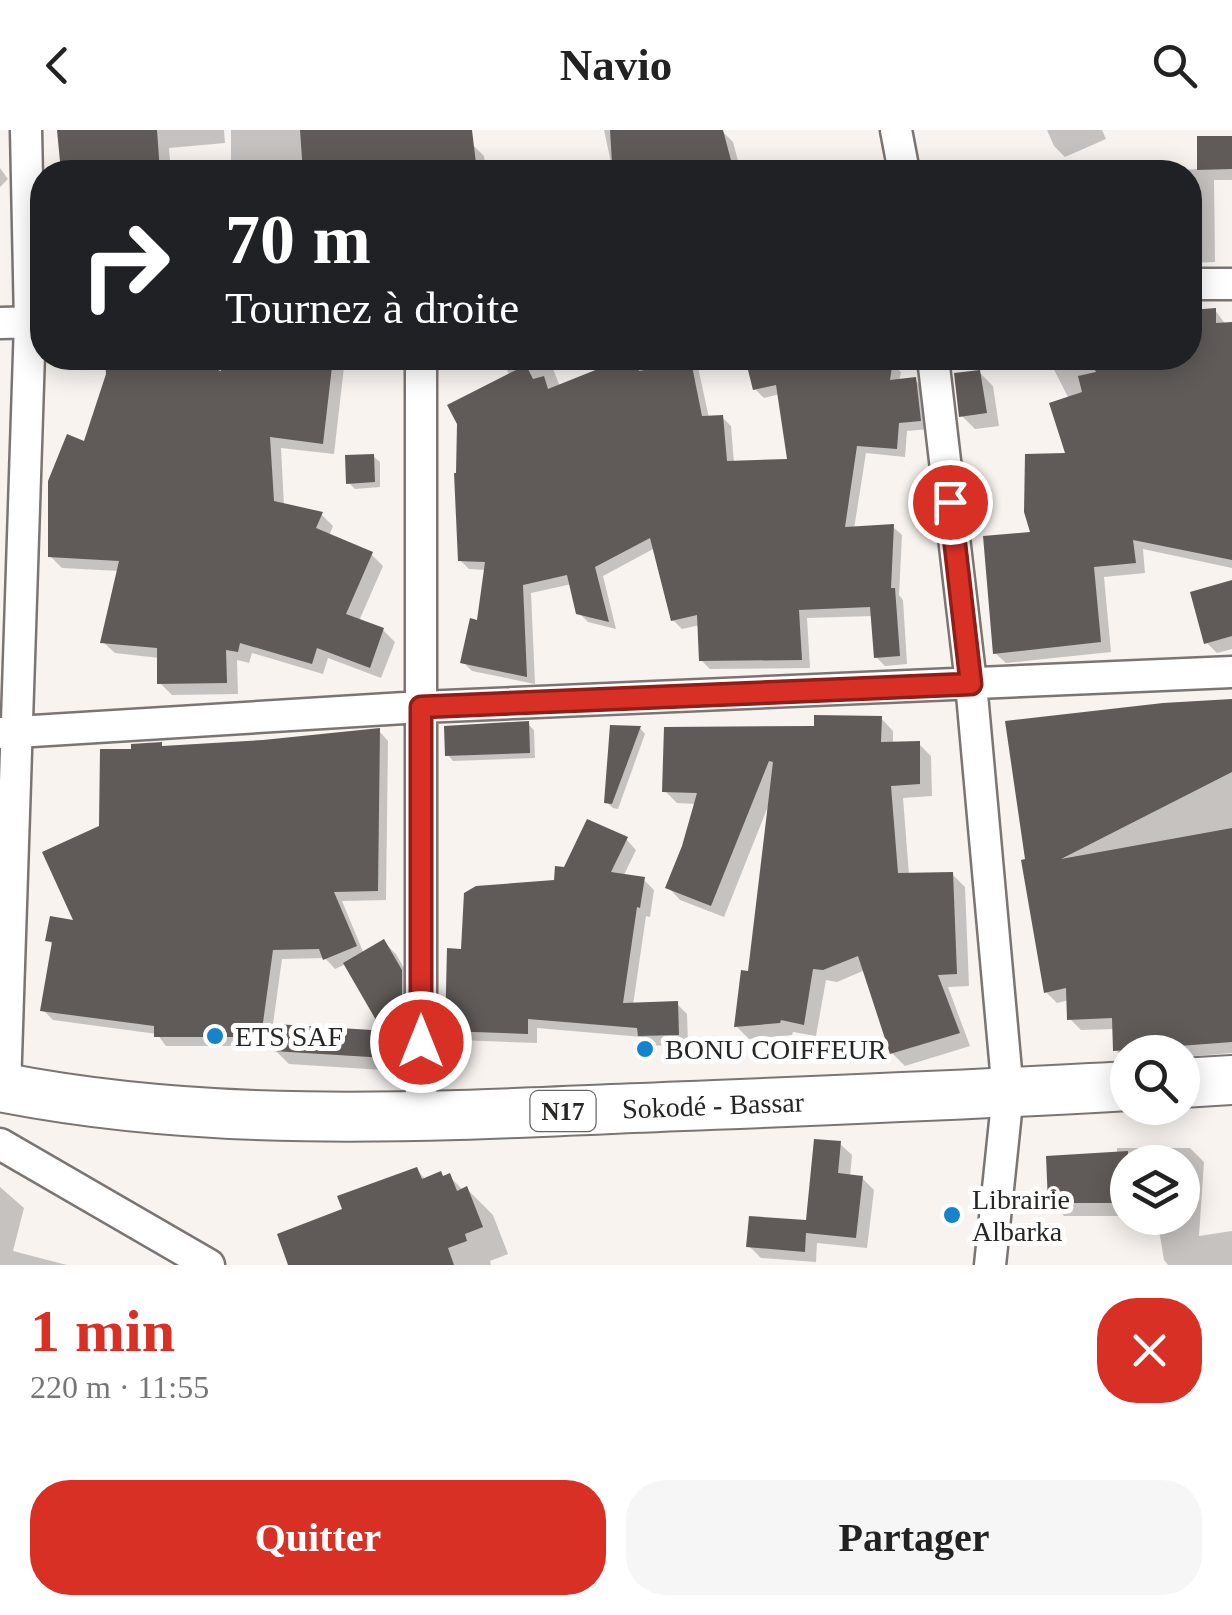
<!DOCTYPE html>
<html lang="fr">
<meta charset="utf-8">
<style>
body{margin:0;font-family:Georgia,serif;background:#f6f6f6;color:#222;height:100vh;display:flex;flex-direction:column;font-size:38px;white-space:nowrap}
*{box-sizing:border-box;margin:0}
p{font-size:32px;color:#767676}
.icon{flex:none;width:55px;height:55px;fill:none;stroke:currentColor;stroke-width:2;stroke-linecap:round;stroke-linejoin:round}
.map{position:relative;height:1135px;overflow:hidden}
.drawer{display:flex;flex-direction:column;background:#fff;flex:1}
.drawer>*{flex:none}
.banner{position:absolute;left:30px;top:30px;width:1172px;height:210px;border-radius:40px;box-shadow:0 5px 25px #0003;background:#202124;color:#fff;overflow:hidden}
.tools{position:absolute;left:1110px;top:905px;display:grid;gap:20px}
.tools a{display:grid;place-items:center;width:90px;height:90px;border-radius:50%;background:#fff;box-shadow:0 5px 25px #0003;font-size:50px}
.pin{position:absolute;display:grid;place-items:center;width:85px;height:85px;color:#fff;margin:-42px;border:5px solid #fff;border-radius:50%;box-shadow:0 2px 10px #0007}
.me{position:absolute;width:110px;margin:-55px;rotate:0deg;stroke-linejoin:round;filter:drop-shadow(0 0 8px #0008)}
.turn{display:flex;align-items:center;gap:35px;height:210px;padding:0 30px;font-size:45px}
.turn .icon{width:130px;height:130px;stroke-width:2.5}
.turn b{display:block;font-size:70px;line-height:85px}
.round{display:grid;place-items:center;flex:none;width:105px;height:105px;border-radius:40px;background:#f6f6f6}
.headline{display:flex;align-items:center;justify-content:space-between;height:170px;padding:0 30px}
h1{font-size:60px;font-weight:800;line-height:75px;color:#d93025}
.action{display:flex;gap:20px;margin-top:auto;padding:20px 30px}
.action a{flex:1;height:115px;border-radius:40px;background:#d93025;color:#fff;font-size:40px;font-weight:800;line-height:115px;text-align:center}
.action a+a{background:#f6f6f6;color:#222}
header{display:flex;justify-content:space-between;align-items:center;height:130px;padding:0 30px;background:#fff;font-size:45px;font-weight:800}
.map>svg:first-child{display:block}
</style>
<header><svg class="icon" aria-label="back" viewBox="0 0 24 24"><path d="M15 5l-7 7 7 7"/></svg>Navio<svg class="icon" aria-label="search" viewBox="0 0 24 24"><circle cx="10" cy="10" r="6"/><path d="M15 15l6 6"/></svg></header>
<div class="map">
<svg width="1232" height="1135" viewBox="0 0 1232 1135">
<rect width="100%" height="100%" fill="#f8f3ef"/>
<path fill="#0003" d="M60,0H224L225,13L169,18L171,42H69L67,18Z
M231,0H447L473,15L484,26L486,42H231Z
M604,0L722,1L733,12L741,42H613Z
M1047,0H1102L1106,9L1065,27L1054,16Z
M1232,8V50H1214L1215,132L1190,133V42L1153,41L1200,39Z
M775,35L782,42H761Z
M0,38L8,49L0,57Z
M1215,180L1226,195L1232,194V438L1143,419L1145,443L1104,447L1111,522L1006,533L995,523L1033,404L1068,326L1069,269L1048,228H1190V182Z
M108,228H181L224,245V228H345L334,324L281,318L284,376L321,384L333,396L329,406L371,424L383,436L359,491L383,500L395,512L381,548L328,528L323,544L252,523L249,533L237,530L238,564L172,565L160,553L159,528L115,523L103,512L119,441L62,438L50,426L108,244Z
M501,228H549L560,257L606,239L604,228H696L709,288L722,287L731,296L734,333L789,331L780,264L764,268L755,259L748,228H894L895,236L901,242L899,252L915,250L924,259L929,299L907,301L905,327L866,323L854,399L893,397L902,405L899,465L903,470L907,534L885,536L876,527L873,486L807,488L810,538L710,539L701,530L700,495L682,499L673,490L655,418L603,446L616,499L588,492L579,483L572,454L531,463L535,554L472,541L463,532L479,493L486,440L469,439L460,430L510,246Z
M979,242L993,256L999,296L975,299L961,285Z
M373,326L380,332V357L355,359L349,353Z
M1232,453V519L1217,523L1206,512Z
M1232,571V923L1182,927V922H1128L1127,931L1116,920L1115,899L1081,900L1070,889L1069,870L1057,873L1046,862L1024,732Z
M881,588L893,601V614L918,613L931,626L932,666L903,668L909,745L952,744L965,757L969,856L948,857L970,916L905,936L892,923L865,840L837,852L826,850L816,906L793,902L792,905L749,909L736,896L750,843L769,674L724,787L680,770L668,757L697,674L677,673L665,661L817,599Z
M528,594L534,600L535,628L453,631L447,624Z
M640,598L645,604L618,679L613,678L606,672Z
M379,601L388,611L386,770L342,771L364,824L384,812L396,824L413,854V903L390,901L378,889L346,834L335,839L325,828L282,829L270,916H166L157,904L53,890L43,880L54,816L48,810L78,793L101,697L133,621L161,615L164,618Z
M626,709L636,720L623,747L644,750L654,760L650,787L646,786L633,875L677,874L687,884L688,914L650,916L642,907L537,898V913L458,910L447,900L464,822L556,752L566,740Z
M387,903L401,917L399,941L289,934L275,920Z
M840,1014L852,1025L850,1047L862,1048L874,1060L867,1118L817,1113L816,1132L761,1128L749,1116L808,1093Z
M1117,1018H1190L1204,1032L1199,1106L1232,1101V1135H1168L1164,1130L1157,1088H1182V1032H1128V1086H1064L1051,1072L1117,1024Z
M417,1040L426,1050L449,1046L464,1061L467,1059L493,1085L508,1124L490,1131L491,1135H291L345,1081Z
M0,1057L24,1078L13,1121L67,1135H0Z"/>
<path fill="#605b58" d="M57,0H157L160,42H61Z
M300,0H472L477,42H303Z
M610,0H723L733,38L612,33Z
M1197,6H1232V39L1197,40Z
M1216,178V193L1232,192V430L1133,410L1136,433L1094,437L1101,512L993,524L983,406L1030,402L1024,382L1025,324L1065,323L1049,273L1082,262L1078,246L1096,242L1088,228H1190V180Z
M105,228H182L221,241V228H333L323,314L270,307L274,371L323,382L316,398L373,422L346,484L384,498L370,538L317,518L312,534L240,513L238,522L226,520L227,553L157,554V518L100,513L119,431L48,427V351L67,304L84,311L106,244Z
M601,228H637L639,241L691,231L702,286L723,285L727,331L787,329L776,255L753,260L745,228H787L789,237L832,232V228L893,230L890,250L916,247L921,291L899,293L897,319L857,316L845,397L894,394L891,458H895L900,526L874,528L870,477L799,480L802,530L699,531L697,485L671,491L650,408L595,437L609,492L576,484L567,445L523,455L527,547L460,533L470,488L477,490L485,432L458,431L454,343H456L457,294L447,275L526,235L533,249L544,246L548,259L603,237Z
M980,240L987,283L959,287L954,243Z
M374,324L375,352L346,354L345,325Z
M1232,450V506L1204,514L1190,462Z
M1232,569V642L1061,729L1232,698V912L1113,921L1112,888L1067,890L1066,858L1044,863L1021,730L1025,729L1005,591L1163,573Z
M814,585L882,586L881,612L920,611V654L891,656L898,743L953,742L957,844L938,845L960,903L890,924L858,826L823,840L813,839L804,895L781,890L780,893L734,897L741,840L748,841L773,632L769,631L711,776L665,758L682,716L697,663L662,662L664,597L814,596Z
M529,591L530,623L445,626L444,596Z
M610,595L641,596L612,674L604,673Z
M380,598L378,761L334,762L357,816L323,830L319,819L273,820L261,907H154V896L40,881L52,812L45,811L50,786L73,790L42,722L99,696L100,619H131V614L162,612V616L263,610Z
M587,689L628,707L611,742L645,747L640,778L637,777L623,873L678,871L679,905L638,906L637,898L528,889V904L445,901L447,818L461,819L464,763L476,756L554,750L555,736L564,737Z
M384,809L402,840V893L376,890L343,833Z
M275,894L388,901L386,928L273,921Z
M814,1009L841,1011L838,1043L863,1046L856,1108L806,1103L805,1122L746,1117L749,1086L806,1090Z
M1128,1021V1073H1048L1046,1026Z
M417,1037L422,1049L441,1041L443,1046L450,1043L457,1061L467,1056L483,1097L465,1104L467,1111L448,1118L454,1135H288L277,1104L342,1079L337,1066Z"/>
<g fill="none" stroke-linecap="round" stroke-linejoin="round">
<g stroke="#7a7572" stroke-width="35">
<path id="minor" d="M896,0L904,42
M1190,154H1232
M0,193L42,192
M933,228L971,553L1008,963L990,1135
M0,603L421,577L1232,542
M5,958L30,193L26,0
M421,987V228
M0,1014L209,1135"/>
</g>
<g stroke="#7a7572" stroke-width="52">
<g id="primary">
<path d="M1182,953L1232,950"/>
<path id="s1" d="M0,957C203,997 407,988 612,979C784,972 956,966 1128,956"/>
</g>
</g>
<use href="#minor" stroke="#fff" stroke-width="30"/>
<use href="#primary" stroke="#fff" stroke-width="48"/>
</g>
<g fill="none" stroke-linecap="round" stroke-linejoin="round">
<g stroke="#8d1f18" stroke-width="25">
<path id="route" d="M421,912V577L971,554L950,372"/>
</g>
<use href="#route" stroke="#d93025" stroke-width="18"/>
</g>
<g fill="#1584cd" stroke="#fff" stroke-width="4">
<circle cx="215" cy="906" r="10"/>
<circle cx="645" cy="919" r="10"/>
<circle cx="952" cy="1085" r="10"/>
</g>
<g text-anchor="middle" stroke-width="10" stroke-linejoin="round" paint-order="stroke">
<rect fill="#fff" stroke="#686766" stroke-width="2.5" x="530.5" y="961" width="65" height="40" rx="8"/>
<g font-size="25" font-weight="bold" fill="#272624">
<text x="563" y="990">N17</text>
</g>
<g font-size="28" fill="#272624" stroke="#fff" text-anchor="start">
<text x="235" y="916">ETS SAF</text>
<text x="665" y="929">BONU COIFFEUR</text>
<text x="972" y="1079">Librairie<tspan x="972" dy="32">Albarka</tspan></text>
</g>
<g font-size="28" fill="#272624" stroke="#fff">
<text dy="10" stroke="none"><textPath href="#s1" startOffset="715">Sokodé - Bassar</textPath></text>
</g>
</g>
</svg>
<div class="tools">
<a><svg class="icon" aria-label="search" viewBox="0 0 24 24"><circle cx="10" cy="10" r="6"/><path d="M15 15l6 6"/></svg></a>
<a><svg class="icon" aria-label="layers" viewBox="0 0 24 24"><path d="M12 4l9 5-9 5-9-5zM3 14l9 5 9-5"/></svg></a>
</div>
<div class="pin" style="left:950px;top:372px;background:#d93025"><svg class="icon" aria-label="arrive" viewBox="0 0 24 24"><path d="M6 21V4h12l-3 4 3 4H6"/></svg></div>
<svg class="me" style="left:421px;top:912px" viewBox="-20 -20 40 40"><circle r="17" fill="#d93025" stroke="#fff" stroke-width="3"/><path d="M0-11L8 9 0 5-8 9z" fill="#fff"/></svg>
<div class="banner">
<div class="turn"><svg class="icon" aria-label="right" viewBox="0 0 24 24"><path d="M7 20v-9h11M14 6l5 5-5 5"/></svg><div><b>70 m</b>Tournez à droite</div></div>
</div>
</div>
<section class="drawer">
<div class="headline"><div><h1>1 min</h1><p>220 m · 11:55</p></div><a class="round" style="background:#d93025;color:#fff"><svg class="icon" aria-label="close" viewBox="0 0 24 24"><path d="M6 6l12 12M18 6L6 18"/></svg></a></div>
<div class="action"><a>Quitter</a><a>Partager</a></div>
</section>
